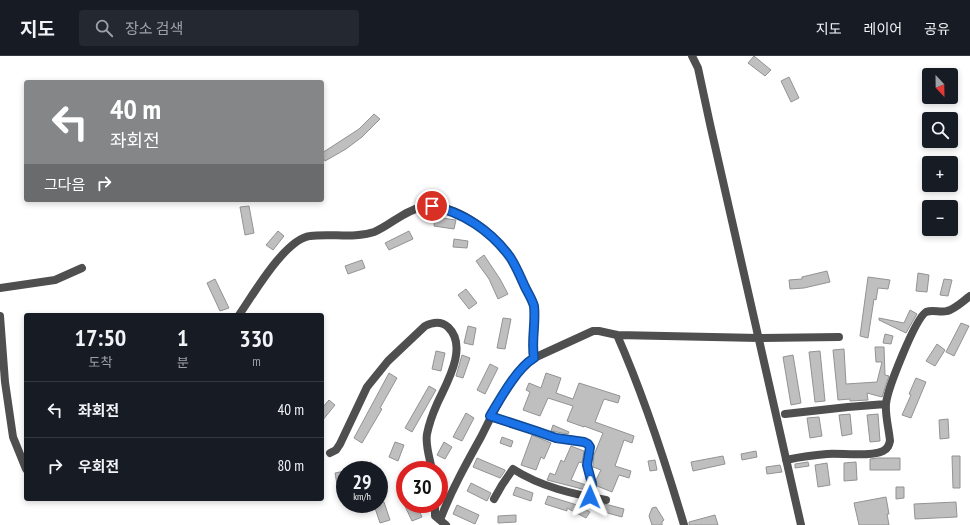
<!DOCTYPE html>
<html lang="ko">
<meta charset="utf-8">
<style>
body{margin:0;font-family:"PT Sans Narrow","Noto Sans KR",sans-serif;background:#242831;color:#f1f3f6;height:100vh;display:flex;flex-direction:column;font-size:15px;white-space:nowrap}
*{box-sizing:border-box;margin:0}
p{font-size:13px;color:#9ea1a6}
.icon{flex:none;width:22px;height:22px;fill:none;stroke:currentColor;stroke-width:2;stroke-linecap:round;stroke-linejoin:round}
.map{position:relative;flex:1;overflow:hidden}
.drawer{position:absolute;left:24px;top:257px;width:300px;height:188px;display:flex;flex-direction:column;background:#171b24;border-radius:4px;box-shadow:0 2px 6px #0003}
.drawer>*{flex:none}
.guide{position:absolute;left:24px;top:24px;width:300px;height:122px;border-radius:4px;box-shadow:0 2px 6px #0003;background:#858687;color:#fff;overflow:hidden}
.needle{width:26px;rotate:158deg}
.controls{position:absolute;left:922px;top:12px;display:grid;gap:8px}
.controls a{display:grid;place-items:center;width:36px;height:36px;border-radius:4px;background:#171b24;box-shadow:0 2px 6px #0003;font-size:20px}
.speed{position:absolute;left:336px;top:405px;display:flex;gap:8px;font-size:20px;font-weight:700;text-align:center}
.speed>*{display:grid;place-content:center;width:52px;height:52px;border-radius:50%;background:#171b24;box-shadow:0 2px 6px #0003;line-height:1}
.speed small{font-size:10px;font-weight:400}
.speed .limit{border:6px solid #d22;background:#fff;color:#111}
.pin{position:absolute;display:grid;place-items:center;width:34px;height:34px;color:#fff;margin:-17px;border:2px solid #fff;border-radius:50%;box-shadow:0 1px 4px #0007}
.me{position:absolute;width:44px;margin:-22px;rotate:1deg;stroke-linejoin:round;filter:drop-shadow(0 0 3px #0008)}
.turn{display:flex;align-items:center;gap:14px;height:84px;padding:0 20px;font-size:18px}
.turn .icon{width:52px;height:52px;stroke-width:2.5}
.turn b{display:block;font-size:28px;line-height:34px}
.then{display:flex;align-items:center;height:38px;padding:0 20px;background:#0003;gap:8px;font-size:15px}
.eta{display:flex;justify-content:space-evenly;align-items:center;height:68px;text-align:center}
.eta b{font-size:24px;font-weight:600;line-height:28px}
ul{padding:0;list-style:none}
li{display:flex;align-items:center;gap:12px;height:56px;padding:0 20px;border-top:1px solid #363941}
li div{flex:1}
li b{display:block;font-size:15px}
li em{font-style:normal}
header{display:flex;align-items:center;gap:24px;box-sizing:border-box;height:56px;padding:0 20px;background:#171b24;border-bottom:1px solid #363941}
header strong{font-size:19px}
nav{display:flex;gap:22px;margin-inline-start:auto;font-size:14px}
.search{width:280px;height:36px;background:#242831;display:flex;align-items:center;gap:10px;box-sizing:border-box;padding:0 14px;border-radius:4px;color:#9ea1a6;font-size:15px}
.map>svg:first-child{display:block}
</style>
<header>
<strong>지도</strong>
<div class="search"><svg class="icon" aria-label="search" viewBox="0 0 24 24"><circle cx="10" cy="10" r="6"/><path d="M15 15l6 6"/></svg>장소 검색</div>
<nav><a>지도</a><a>레이어</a><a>공유</a></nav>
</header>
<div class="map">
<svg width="970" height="469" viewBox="0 0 970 469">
<rect width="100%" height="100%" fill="#fff"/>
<path fill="#bfbfbf" stroke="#939393" d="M754,0L771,14L765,20L748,7Z
M789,21L799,42L791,46L781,25Z
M374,58L380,63L362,81L346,93L325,105L322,100V97L359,73Z
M249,150L254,177L245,179L240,151Z
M435,161L456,164L454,173L434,170Z
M278,175L284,180L273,194L266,189Z
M409,175L413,183L389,194L385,187Z
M454,183L468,185L467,192L453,191Z
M484,199L500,223L508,238L498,243L489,223L476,205Z
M362,204L365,212L348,218L345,210Z
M827,215L830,226L804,232L790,233L789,224L802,223V221Z
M918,217L929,219L927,236L916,235Z
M868,221L890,224L888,233L878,232L876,244L874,243L868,282L860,280Z
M215,223L229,252L220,255L207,227Z
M944,223L952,224L948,240L940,239Z
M466,233L477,247L469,253L458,239Z
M910,254L917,258L906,277L879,264V262L904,267Z
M503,262L511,263L505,293L497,292Z
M961,267L969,270L954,300L946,296Z
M468,270L476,272L473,289L464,287Z
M885,278L893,280L891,288L883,287Z
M937,288L945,294L935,310L926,305Z
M875,291H884L885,319L889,320L882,341L867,337L868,344L850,345V343L838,344L833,294L844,293L846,328L877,326L882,306H876Z
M436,295L445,297L441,315L432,313Z
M820,295L825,345L815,346L809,296Z
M462,299L470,302L463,322L456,320Z
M793,299L801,347L791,349L783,301Z
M490,308L498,312L485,338L477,334Z
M389,317L397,322L380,352L382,353L362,387L354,382Z
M546,317L561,322L556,337L573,343L579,327L620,340L618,347L604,343L595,366L634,380L632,387L624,384L615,410L631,415L629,422L619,419L612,436L597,430L596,424L601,414L593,411V409L594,399L603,377L584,370V371L567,365L573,350L548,342L540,360L523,354L530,336L526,334L529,327L541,332Z
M916,322L926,326L911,362L902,359L911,339L909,338Z
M429,330L436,334L412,376L405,372Z
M329,344L335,349L322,365V352Z
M466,357L474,362L462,385L453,381Z
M850,358L852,378L842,380L839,359Z
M878,358L880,385L870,386L867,359Z
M819,361L822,380L810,382L807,362Z
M948,363L949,382L940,383L939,364Z
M553,369L569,376L568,378L551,375Z
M532,379L551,387L544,403L541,401L536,414L521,409Z
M502,381L513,385L511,391L500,387Z
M395,386L404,389L398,405L389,401Z
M444,386L452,391L445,403L437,399Z
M571,390L584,395L582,407L579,406L571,424L586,429V434L547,424L550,417L555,419L561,404L564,406Z
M756,395L757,401L742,404L741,398Z
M723,400L725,408L693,415L691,406Z
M952,400H960V432H953Z
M477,402L505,414V415L500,422L473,411Z
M878,402H900V414H870V403Z
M655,404L657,414L650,415L648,405Z
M371,406L373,414H352V413Z
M808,406L809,410L795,412V408Z
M856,406L857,424L844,425V407Z
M827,407L830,429L818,431L815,409Z
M780,409L782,416L767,418L766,411Z
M345,415V433L338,434L335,417Z
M471,427L491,437L487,445L467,435Z
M516,431L533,437L531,445L513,439Z
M896,431H904V442L896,443Z
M548,440L577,449L590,456L586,462L567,452V455L545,448Z
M886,441L889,458H887L889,469H859L854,447Z
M384,446L390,464L380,467L374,449Z
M956,446L957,461L915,463L914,448Z
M404,448H416L422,461L412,465Z
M599,448L609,449L624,453L622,461L597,454Z
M457,449L479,459L475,468L453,458Z
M656,451L664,464L662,466V469H652L649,460L652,452Z
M516,459V466L498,467V460Z
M715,459L718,469H689V466Z"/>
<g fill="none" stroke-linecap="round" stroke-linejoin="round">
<path stroke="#4f4f4f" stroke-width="8" d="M692,0L698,12L710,68L801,469
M0,232L55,224L82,212
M239,259C253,239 285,183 310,180C331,177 354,183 374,176C391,169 403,155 422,151C454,145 493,176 510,201C517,210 520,221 525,231C528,237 531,242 533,247C538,265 531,284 534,302
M0,260L5,326L13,381L26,413
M617,279C644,340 665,405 684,469
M785,358L848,351L886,348
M490,361L536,375L556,382L584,386L588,388L590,391L587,409L592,429L590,441
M330,397L336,394L340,388L367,331L388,305L425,270C433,266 441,265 448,271C469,291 446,328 437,348C433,357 429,368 427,378C425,389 430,403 432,414
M786,404C800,401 813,399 827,398C841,397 871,401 883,395C888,393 889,389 890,385C889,373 885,360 886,348C887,334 915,263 926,256C933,253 940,257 947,255C955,253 963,245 970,240
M494,443L502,429L513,413C541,431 573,438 606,444
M435,448V460L446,469
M440,464C451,435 466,408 481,381C492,359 513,314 534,302L593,275H599L617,279L759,282L839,281"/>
</g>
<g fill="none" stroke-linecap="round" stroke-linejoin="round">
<g stroke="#114b97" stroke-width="10">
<path id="route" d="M432,150C463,156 491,175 510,201C516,210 520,220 525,231C528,237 532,243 534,250C536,267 531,285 534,302C517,312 500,343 490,360L536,375L556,382L584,386L588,388L590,391L587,409L592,428L590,441"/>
</g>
<use href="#route" stroke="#1a73e8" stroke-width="7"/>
</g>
</svg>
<div class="controls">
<a><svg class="needle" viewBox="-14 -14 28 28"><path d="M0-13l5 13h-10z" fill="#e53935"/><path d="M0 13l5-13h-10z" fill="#9ea1a6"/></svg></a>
<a><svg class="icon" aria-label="search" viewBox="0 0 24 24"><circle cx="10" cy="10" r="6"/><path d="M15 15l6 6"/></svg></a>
<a>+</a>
<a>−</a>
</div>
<div class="speed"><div>29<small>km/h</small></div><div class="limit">30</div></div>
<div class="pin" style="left:432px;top:150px;background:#d93025"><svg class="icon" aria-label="arrive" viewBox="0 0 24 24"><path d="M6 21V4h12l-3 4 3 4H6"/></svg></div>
<svg class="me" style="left:590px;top:441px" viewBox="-20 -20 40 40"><path d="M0-17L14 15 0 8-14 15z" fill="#1a73e8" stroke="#fff" stroke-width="4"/></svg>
<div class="guide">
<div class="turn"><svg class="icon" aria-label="left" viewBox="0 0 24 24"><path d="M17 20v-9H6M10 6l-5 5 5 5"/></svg><div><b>40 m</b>좌회전</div></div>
<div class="then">그다음<svg class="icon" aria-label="right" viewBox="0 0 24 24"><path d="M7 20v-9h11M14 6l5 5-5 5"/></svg></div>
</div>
<section class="drawer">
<div class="eta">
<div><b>17:50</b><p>도착</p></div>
<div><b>1</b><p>분</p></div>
<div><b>330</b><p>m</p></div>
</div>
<ul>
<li><svg class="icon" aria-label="left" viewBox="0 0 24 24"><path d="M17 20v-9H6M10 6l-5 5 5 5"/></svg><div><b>좌회전</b></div><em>40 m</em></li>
<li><svg class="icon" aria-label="right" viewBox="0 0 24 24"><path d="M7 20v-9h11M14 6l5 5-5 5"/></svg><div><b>우회전</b></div><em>80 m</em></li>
</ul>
</section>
</div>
